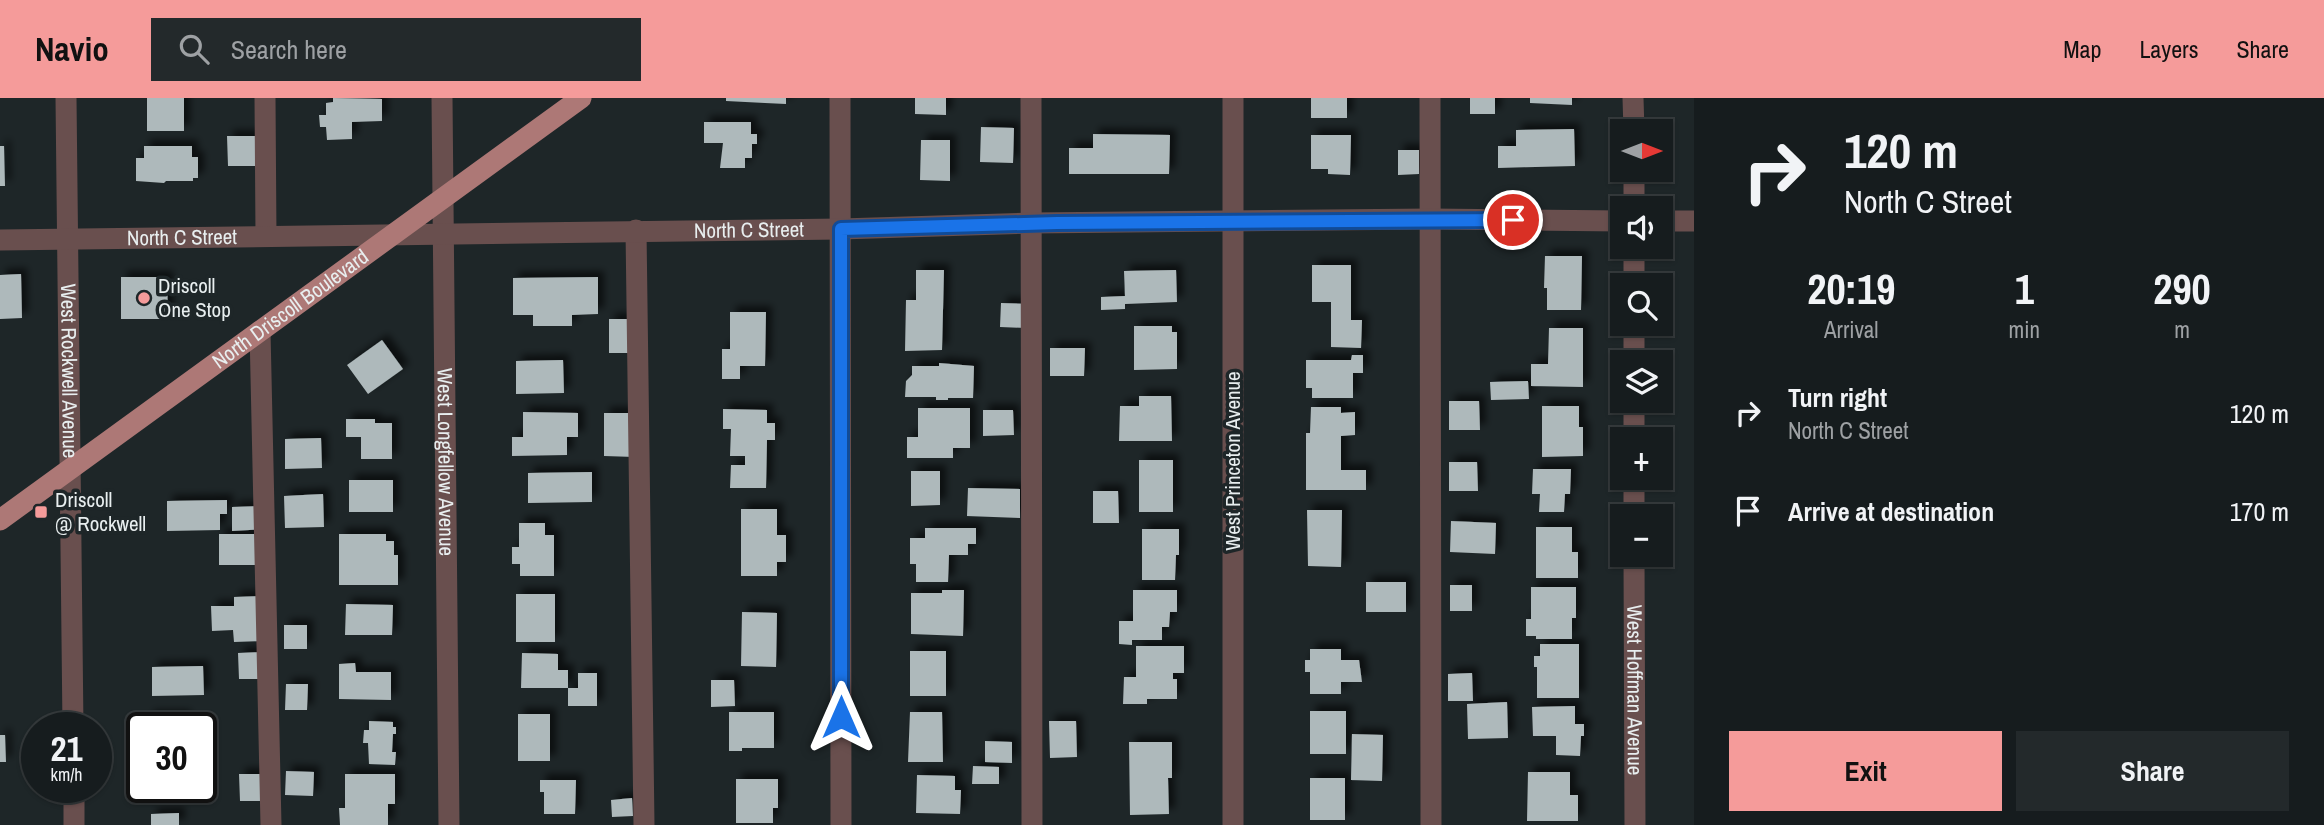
<!DOCTYPE html>
<meta charset="utf-8">
<style>
body{margin:0;font-family:"Archivo Narrow",sans-serif;background:#23292b;color:#f1f3f6;height:100vh;display:flex;flex-direction:column;font-size:26px;white-space:nowrap}
*{box-sizing:border-box;margin:0}
p{font-size:23px;color:#9ea1a4}
.icon{flex:none;width:38px;height:38px;fill:none;stroke:currentColor;stroke-width:2;stroke-linecap:round;stroke-linejoin:round}
.map{position:relative;flex:1;overflow:hidden}
.panel{display:flex;flex-direction:column;background:#161c1e;width:630px}
.panel>*{flex:none}
.guide{background:#161c1e;color:#f1f3f6;overflow:hidden}
.needle{width:46px;rotate:90deg}
.tools{position:absolute;left:1610px;top:21px;display:grid;gap:14px}
.tools a{display:grid;place-items:center;width:63px;height:63px;border-radius:0px;background:#161c1e;box-shadow:0 2px 5px #0004,0 0 0 2px #353a3c;font-size:35px}
.speed{position:absolute;left:21px;top:614px;display:flex;gap:14px;font-size:35px;font-weight:700;text-align:center}
.speed>*{display:grid;place-content:center;width:91px;height:91px;border-radius:50%;background:#161c1e;box-shadow:0 2px 5px #0004,0 0 0 2px #353a3c;line-height:1}
.speed small{font-size:18px;font-weight:400}
.speed .limit{border:4px solid #111;border-radius:10px;background:#fff;color:#111}
.pin{position:absolute;display:grid;place-items:center;width:60px;height:60px;color:#fff;margin:-30px;border:4px solid #fff;border-radius:50%;box-shadow:0 2px 7px #0007}
.me{position:absolute;width:77px;margin:-38px;rotate:0deg;stroke-linejoin:round;filter:drop-shadow(0 0 5px #0008)}
.turn{display:flex;align-items:center;gap:24px;height:147px;padding:0 35px;font-size:32px}
.turn .icon{width:91px;height:91px;stroke-width:2.5}
.turn b{display:block;font-size:49px;line-height:60px}
.eta{display:flex;justify-content:space-evenly;align-items:center;height:119px;text-align:center}
.eta b{font-size:42px;font-weight:700;line-height:49px}
.cta{display:flex;gap:14px;margin-top:auto;padding:14px 35px}
.cta a{flex:1;height:80px;border-radius:0px;background:#f59b9a;color:#111;font-size:28px;font-weight:700;line-height:80px;text-align:center}
.cta a+a{background:#23292b;color:#f1f3f6}
ul{padding:0;list-style:none}
li{display:flex;align-items:center;gap:21px;height:98px;padding:0 35px}
li div{flex:1}
li b{display:block;font-size:26px}
li em{font-style:normal}
header{display:flex;align-items:center;gap:42px;box-sizing:border-box;height:98px;padding:0 35px;background:#f59b9a;color:#111}
header strong{font-size:33px}
nav{display:flex;gap:38px;margin-inline-start:auto;font-size:24px}
.search{width:490px;height:63px;background:#23292b;display:flex;align-items:center;gap:18px;box-sizing:border-box;padding:0 24px;border-radius:0px;color:#9ea1a4;font-size:26px}
main{display:flex;flex:1;min-height:0}
.map>svg:first-child{display:block}
</style>
<header>
<strong>Navio</strong>
<div class="search"><svg class="icon" aria-label="search" viewBox="0 0 24 24"><circle cx="10" cy="10" r="6"/><path d="M15 15l6 6"/></svg>Search here</div>
<nav><a>Map</a><a>Layers</a><a>Share</a></nav>
</header>
<main>
<div class="map">
<svg width="1694" height="727" viewBox="0 0 1694 727">
<defs>
<filter id="shadow"><feDropShadow dx="6" dy="-6" stdDeviation="3.5" flood-color="#0009"/></filter>
</defs>
<rect width="100%" height="100%" fill="#1e2628"/>
<path fill="#aeb9bb" filter="url(#shadow)" d="M147,0H184V33H147Z
M333,0L382,1V23L352,24V41L327,42L326,29H320L319,17H326V5L333,4Z
M726,0H786V6L726,3Z
M915,0H946V17L915,16Z
M1311,0H1347V20H1311Z
M1470,0H1495V16H1470Z
M1530,0H1572V7L1530,5Z
M704,24H751V36H757V46H752V60H745V70H720L723,45H704Z
M981,29L1014,30L1013,65L980,64Z
M1574,31L1575,68L1498,70V48H1516V32Z
M1093,36L1170,37L1169,76H1069V50H1093Z
M1311,37H1351L1350,77L1328,76V71H1311Z
M227,38H257L258,68H228Z
M921,42H950V83L920,82Z
M0,48H4L5,88H0Z
M144,48H192V59H198V80H193V83H166L164,85L136,83V60H144Z
M1398,52H1419V76L1398,77Z
M1545,158H1582L1581,212H1547V190H1544Z
M1312,167H1351V222H1362L1361,250L1331,249V204H1312Z
M916,172H944L942,252L905,253L906,202H916Z
M1176,172L1177,204L1125,206V211L1101,212V199L1125,198L1124,173Z
M21,176L22,220L0,221V177Z
M121,179H167L168,221H121Z
M598,179V216L572,217V228H533V217H513V180Z
M1001,205L1028,206L1027,230L1000,229Z
M730,214H766L765,268H740V281H722V251H730Z
M609,221H633V255H609Z
M1134,228H1172V234H1177V271L1134,272Z
M1549,230H1583V289L1531,288V266H1548Z
M382,242L403,271L368,296L347,267Z
M1050,250H1085L1084,278H1050Z
M1352,257H1363V275H1353V300H1312V290H1306V262H1351Z
M563,262L564,295L516,296V263Z
M939,265L974,268L973,300H948V302H936V299H905L906,283L912,277V268H939Z
M1528,283L1529,301L1491,302L1490,284Z
M1139,298H1171L1172,343H1119L1120,308H1139Z
M1449,303H1479L1480,332H1449Z
M1542,308H1579V329H1583V358L1542,359Z
M1311,309H1341V315L1355,314V337L1341,338V372H1366V392H1306V335H1310Z
M918,310H970V350H953V360H907V339H918Z
M723,311L767,312V325H775V342H767L766,390H730L731,367H745V358H730L731,331H723Z
M983,312H1013L1014,337L983,338Z
M523,314L578,315V339H567V357L512,358V339H523Z
M604,315H636L635,359L604,358Z
M346,321H375V325H392V361H361V339H346Z
M321,340L322,370L285,371V341Z
M1139,362H1173V414H1139Z
M1449,364H1477L1478,393H1449Z
M1533,371H1571L1570,396H1565L1564,414H1539L1540,396H1532Z
M911,373H940V407L911,408Z
M592,374V404L528,405V375Z
M349,382H393V414H349Z
M968,390L1020,391V420L967,418Z
M1093,393H1118L1119,425H1093Z
M323,396L324,429L285,430L284,398Z
M227,402V416H220V432L167,433V403Z
M263,408L264,431L232,433V409Z
M741,411H777V437H786V464H777V478H741Z
M1307,412H1342L1341,469L1308,468Z
M1451,423L1496,425L1495,456L1450,454Z
M519,425H545V437H554V478H520V466H512V449H519Z
M1536,429H1572V454H1578V480H1536Z
M925,430H976V446H968V457H949L948,484H916V466H910V440H925Z
M1142,431H1179V457H1176L1175,482H1142Z
M219,436H256V467H219Z
M339,436H386V443H394V457H398V487H339Z
M1366,484H1406V514H1366Z
M1450,487H1472V513H1450Z
M1531,489H1576V520H1572V541H1536V538H1526V521H1531Z
M942,492H964L963,538L911,536V495H942Z
M1133,492H1177V514H1170L1169,529H1162V542H1132V547L1119,546V523H1133Z
M516,496H555V544H516Z
M262,498L263,543L234,544L233,532L212,533L211,508H234V499Z
M346,506L393,507L392,537H345Z
M742,514L777,515L776,569L741,568Z
M284,527H307V551H284Z
M1540,546H1579V600H1537V569H1534V558H1540Z
M1136,548H1184V575H1173V581H1177V601H1147V606H1123L1124,579H1136Z
M1310,551H1341V562H1359L1362,584H1341V596H1310V574H1305V562H1310Z
M910,553H946V598H910Z
M264,554V581H239L238,555Z
M522,555L558,556V572H568V590H521Z
M355,565L356,574H391V602L339,601V566Z
M203,568L204,597L152,598V569Z
M578,575H597V608H568V590H578Z
M1472,575L1473,603H1448V576Z
M711,582H734L735,608L711,609Z
M286,586H308L307,612H285Z
M1507,604L1508,640L1468,641L1467,606Z
M1575,608V626H1584V638H1581L1580,658L1556,657V638H1533L1532,609Z
M1310,613H1346V656H1310Z
M729,614H774V650H742V653H729Z
M910,614H942L943,664H908Z
M518,616H550V663H518Z
M148,618H185V630H148Z
M369,623L393,624V629H396V636H393L392,654H396L395,667L369,666L368,645H363L364,632H369Z
M1049,623H1076L1077,659L1050,660Z
M1352,636L1383,637L1382,683L1351,682Z
M0,637H5L6,664H0Z
M985,643L1012,644V665L985,664Z
M1129,644H1172V680H1168L1169,716L1130,717Z
M973,668L999,669V686H972Z
M286,673L314,674L313,698L285,697Z
M1528,674H1570V697H1578V723H1527Z
M239,676H266L267,703H240Z
M345,676H395V706H388V727H340L339,710H345Z
M917,677L955,678V692H961L960,716L916,715Z
M1310,680H1345V722H1310Z
M736,681H778V710H773V725H736Z
M540,682H576L575,716H544V694H540Z
M632,700L633,718L612,719L611,702Z
M179,715V727H151V716Z"/>
<g fill="none" stroke-linecap="round" stroke-linejoin="round">
<g stroke="#694f4e" stroke-width="21">
<path id="s1" d="M66,0L73,630"/>
<path d="M265,0L266,138"/>
<path id="s2" d="M442,0L449,727"/>
<path d="M840,0L841,727"/>
<path d="M1031,0L1032,727"/>
<path d="M1430,0L1431,727"/>
<path d="M1633,0L1634,33"/>
<path d="M1634,72V110"/>
<path d="M1661,123H1694"/>
<path d="M636,132L644,727"/>
<path id="s3" d="M0,142L841,131L1032,125L1431,121L1622,123"/>
<path d="M1634,149V187"/>
<path d="M1634,226V264"/>
<path d="M260,233L271,727"/>
<path d="M1634,303V341"/>
<path d="M1634,380V418"/>
<path id="s4" d="M1634,457L1635,727"/>
<path d="M74,690V727"/>
<path d="M1233,727V0"/>
</g>
<path stroke="#ad7876" stroke-width="21" id="s5" d="M0,422L581,0"/>
</g>
<g fill="none" stroke-linecap="round" stroke-linejoin="round">
<g stroke="#114b97" stroke-width="18">
<path id="route" d="M841,619V131L1057,125L1513,122"/>
</g>
<use href="#route" stroke="#1a73e8" stroke-width="12"/>
</g>
<g fill="#f59b9a" stroke="#1e2628" stroke-width="2.5">
<circle cx="144" cy="200" r="7"/>
<rect x="34" y="407" width="14" height="14" rx="3.5"/>
</g>
<g text-anchor="middle" stroke-width="7" stroke-linejoin="round" paint-order="stroke">
<g font-size="21" fill="#e8eeef" stroke="#1e2628">
<text dy="7" stroke="none"><textPath href="#s3" startOffset="749">North C Street</textPath></text>
<text dy="7" stroke="none"><textPath href="#s3" startOffset="182">North C Street</textPath></text>
<text dy="7" stroke="none"><textPath href="#s5" startOffset="359">North Driscoll Boulevard</textPath></text>
<text dy="7" stroke="none"><textPath href="#s1" startOffset="273">West Rockwell Avenue</textPath></text>
<text dy="7" stroke="none"><textPath href="#s2" startOffset="364">West Longfellow Avenue</textPath></text>
<text transform="translate(1233 363) rotate(-90)" y="7">West Princeton Avenue</text>
<text dy="7" stroke="none"><textPath href="#s4" startOffset="135">West Hoffman Avenue</textPath></text>
</g>
<g font-size="21" fill="#e8eeef" stroke="#1e2628" text-anchor="start">
<text x="158" y="195">Driscoll<tspan x="158" dy="24">One Stop</tspan></text>
<text x="55" y="409">Driscoll<tspan x="55" dy="24">@ Rockwell</tspan></text>
</g>
</g>
</svg>
<div class="tools">
<a><svg class="needle" viewBox="-14 -14 28 28"><path d="M0-13l5 13h-10z" fill="#e53935"/><path d="M0 13l5-13h-10z" fill="#9ea1a4"/></svg></a>
<a><svg class="icon" aria-label="sound" viewBox="0 0 24 24"><path d="M4 9h4l5-4v14l-5-4H4zM17 9q2 3 0 6"/></svg></a>
<a><svg class="icon" aria-label="search" viewBox="0 0 24 24"><circle cx="10" cy="10" r="6"/><path d="M15 15l6 6"/></svg></a>
<a><svg class="icon" aria-label="layers" viewBox="0 0 24 24"><path d="M12 4l9 5-9 5-9-5zM3 14l9 5 9-5"/></svg></a>
<a>+</a>
<a>−</a>
</div>
<div class="speed"><div>21<small>km/h</small></div><div class="limit">30</div></div>
<div class="pin" style="left:1513px;top:122px;background:#d93025"><svg class="icon" aria-label="arrive" viewBox="0 0 24 24"><path d="M6 21V4h12l-3 4 3 4H6"/></svg></div>
<svg class="me" style="left:841px;top:619px" viewBox="-20 -20 40 40"><path d="M0-17L14 15 0 8-14 15z" fill="#1a73e8" stroke="#fff" stroke-width="4"/></svg>
</div>
<section class="panel">
<div class="guide">
<div class="turn"><svg class="icon" aria-label="right" viewBox="0 0 24 24"><path d="M7 20v-9h11M14 6l5 5-5 5"/></svg><div><b>120 m</b>North C Street</div></div>
</div>
<div class="eta">
<div><b>20:19</b><p>Arrival</p></div>
<div><b>1</b><p>min</p></div>
<div><b>290</b><p>m</p></div>
</div>
<ul>
<li><svg class="icon" aria-label="right" viewBox="0 0 24 24"><path d="M7 20v-9h11M14 6l5 5-5 5"/></svg><div><b>Turn right</b><p>North C Street</p></div><em>120 m</em></li>
<li><svg class="icon" aria-label="arrive" viewBox="0 0 24 24"><path d="M6 21V4h12l-3 4 3 4H6"/></svg><div><b>Arrive at destination</b></div><em>170 m</em></li>
</ul>
<div class="cta"><a>Exit</a><a>Share</a></div>
</section>
</main>
